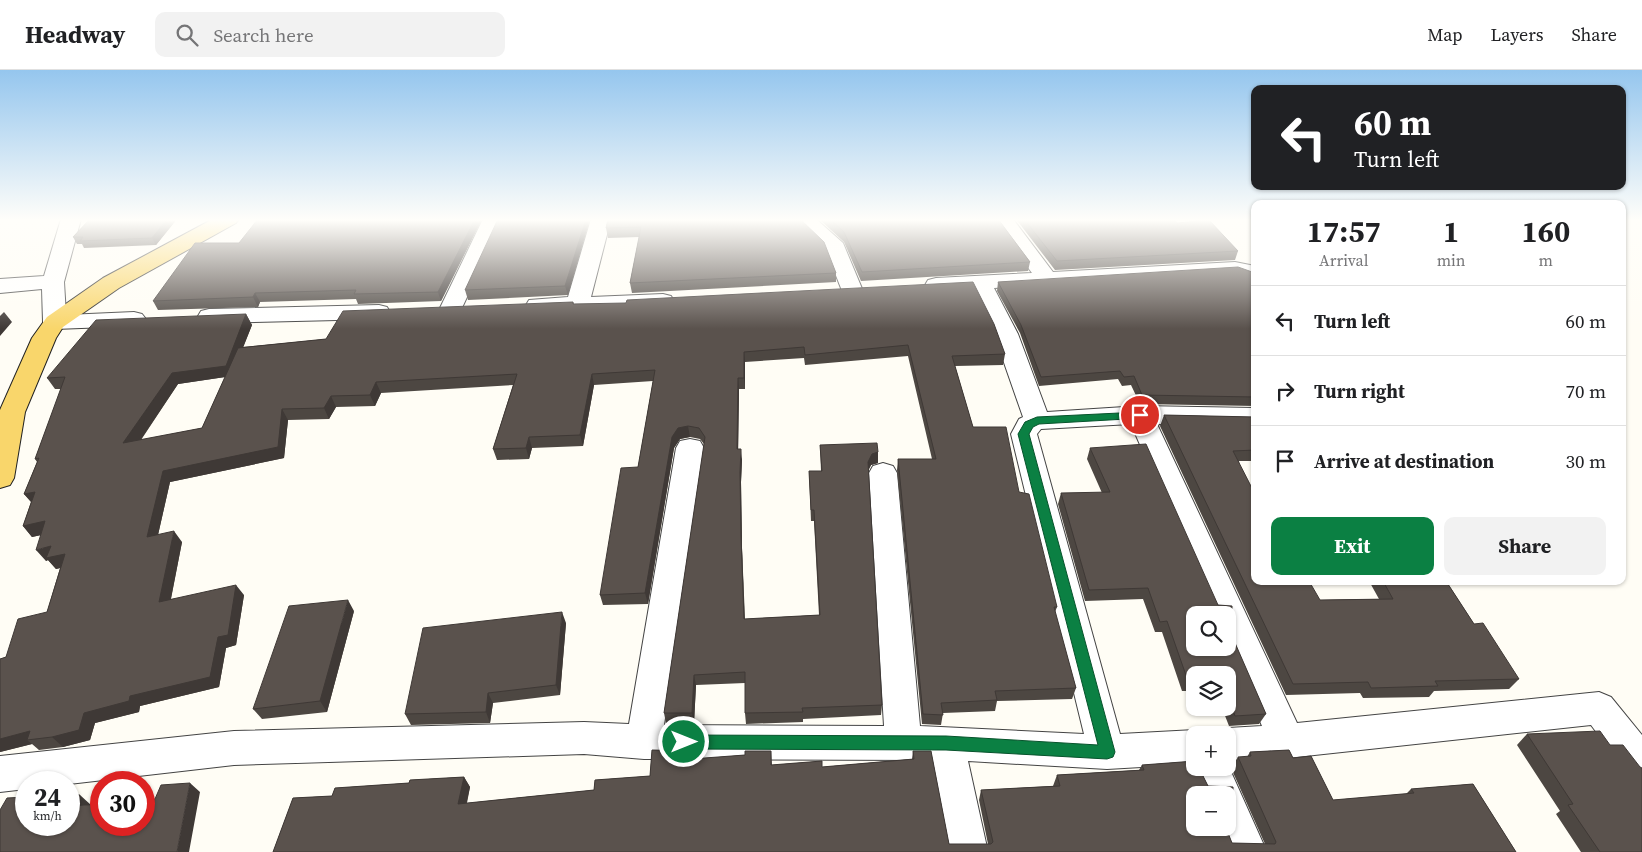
<!DOCTYPE html>
<meta charset="utf-8">
<style>
body{margin:0;font-family:"Source Serif 4",serif;background:#f2f2f2;color:#202124;height:100vh;display:flex;flex-direction:column;font-size:19px;white-space:nowrap}
*{box-sizing:border-box;margin:0}
p{font-size:16px;color:#757577}
.icon{flex:none;width:28px;height:28px;fill:none;stroke:currentColor;stroke-width:2;stroke-linecap:round;stroke-linejoin:round}
.map{position:relative;flex:1;overflow:hidden}
.panel{position:absolute;left:1251px;top:130px;width:375px;height:385px;display:flex;flex-direction:column;background:#fff;border-radius:10px;box-shadow:0 1px 4px #0004}
.panel>*{flex:none}
.hud{position:absolute;left:1251px;top:15px;width:375px;height:105px;border-radius:10px;box-shadow:0 1px 4px #0004;background:#202124;color:#fff;overflow:hidden}
.fabs{position:absolute;left:1186px;top:536px;display:grid;gap:10px}
.fabs a{display:grid;place-items:center;width:50px;height:50px;border-radius:10px;background:#fff;box-shadow:0 1px 4px #0004;font-size:25px}
.speed{position:absolute;left:15px;top:701px;display:flex;gap:10px;font-size:25px;font-weight:700;text-align:center}
.speed>*{display:grid;place-content:center;width:65px;height:65px;border-radius:50%;background:#fff;box-shadow:0 1px 4px #0004;line-height:1}
.speed small{font-size:12px;font-weight:400}
.speed .limit{border:8px solid #d22;background:#fff;color:#111}
.pin{position:absolute;display:grid;place-items:center;width:42px;height:42px;color:#fff;margin:-21px;border:2px solid #fff;border-radius:50%;box-shadow:0 1px 5px #0007}
.me{position:absolute;width:55px;margin:-28px;rotate:90deg;stroke-linejoin:round;filter:drop-shadow(0 0 4px #0008)}
.turn{display:flex;align-items:center;gap:18px;height:105px;padding:0 20px;font-size:22px}
.turn .icon{width:65px;height:65px;stroke-width:2.5}
.turn b{display:block;font-size:35px;line-height:42px}
.eta{display:flex;justify-content:space-evenly;align-items:center;height:85px;text-align:center}
.eta b{font-size:30px;font-weight:700;line-height:35px}
.cta{display:flex;gap:10px;margin-top:auto;padding:10px 20px}
.cta a{flex:1;height:58px;border-radius:10px;background:#0b8043;color:#fff;font-size:20px;font-weight:700;line-height:58px;text-align:center}
.cta a+a{background:#f2f2f2;color:#202124}
ul{padding:0;list-style:none}
li{display:flex;align-items:center;gap:15px;height:70px;padding:0 20px;border-top:1px solid #e0e0e0}
li div{flex:1}
li b{display:block;font-size:19px}
li em{font-style:normal}
header{display:flex;align-items:center;gap:30px;box-sizing:border-box;height:70px;padding:0 25px;background:#fff;border-bottom:1px solid #e0e0e0}
header strong{font-size:24px}
nav{display:flex;gap:28px;margin-inline-start:auto;font-size:18px}
.search{width:350px;height:45px;background:#f2f2f2;display:flex;align-items:center;gap:12px;box-sizing:border-box;padding:0 18px;border-radius:10px;color:#757577;font-size:19px}
.map>svg:first-child{display:block}
</style>
<header>
<strong>Headway</strong>
<div class="search"><svg class="icon" aria-label="search" viewBox="0 0 24 24"><circle cx="10" cy="10" r="6"/><path d="M15 15l6 6"/></svg>Search here</div>
<nav><a>Map</a><a>Layers</a><a>Share</a></nav>
</header>
<div class="map">
<svg width="1642" height="782" viewBox="0 0 1642 782">
<rect width="100%" height="100%" fill="#fffdf5"/>
<g fill="none" stroke-linecap="round" stroke-linejoin="round">
<g stroke="#444" stroke-width="2">
<path id="minor" d="M61,149H81L64,212L66,245L134,242L142,244L146,249L142,254L134,256L55,259L47,257L43,252L42,219L0,223V209L44,206Z
M483,149H503L461,240L458,245L450,247L442,245L439,240Z
M591,149H611L591,227L663,224L671,226L674,231L671,236L663,238L537,242L529,240L526,235L529,230L568,227Z
M793,149H816L843,173L863,221L860,226L852,228L844,226L826,180Z
M992,149H1013L1053,202L1235,192L1255,196V211L1235,204L994,218L1018,264L1047,342L1140,336L1255,338V356L1157,354L1297,653L1599,622L1611,627L1642,665V711L1629,706L1591,655L1287,688L1228,692V665H1214L1215,663L1228,658L1262,656L1228,576V545H1214L1131,354L1041,359L1037,364L1120,664L1195,660L1207,665H1195V698H1228V695L1267,782H1227L1217,758H1228V725H1203L1191,698L1193,694L1107,699L968,691L988,782H948L931,690L644,689L584,684L234,695L69,714L26,712V719L0,722V686L234,661L584,652L629,654L676,378L680,371L690,369L700,371L704,378L664,655L884,656L869,403L873,396L883,393L893,396L897,403L920,656L1084,664L1011,364L1019,349L1023,347L994,264L973,219L936,222L928,220L925,215L928,210L936,208L1032,203Z
M379,235L387,237L390,242L387,247L379,249L209,253L201,251L198,246L201,241L209,239Z"/>
</g>
<g stroke="#222" stroke-width="2">
<path id="major" d="M213,149H239L236,153L119,218L63,257L56,268L25,342L14,408L10,415L0,418V340L32,268L47,247L103,208Z"/>
</g>
<use href="#minor" fill="#fff" fill-rule="evenodd"/>
<use href="#major" fill="#f9d66b" fill-rule="evenodd"/>
</g>
<path fill="#4d4742" fill-rule="evenodd" d="M90,149H177L156,175L84,178L82,174H77L73,167Z
M482,149L441,231L358,234L356,229L260,232L258,237L158,240L153,231L239,173Z
M590,149L568,225L468,230L465,220Z
M608,149L836,203V212L632,223L630,213L639,167L608,168L606,158Z
M819,149H998L1030,192L1028,201L861,211L844,172Z
M1016,149H1174L1177,153L1238,181L1235,190L1055,200Z
M1255,203V336L1140,334L1131,315L1122,316L1118,309L1039,316L1020,263L997,221L998,212Z
M573,232L574,234L1005,284L1003,295L955,296L973,357L1019,422L1057,537L1055,542L1076,618L1072,629L997,631L995,641L943,643L941,655L922,654L897,400L898,389H932L908,286L805,295L804,288L745,292V319H739L738,379L742,390L741,412L742,478L745,549L819,545L814,451H811L809,401H821L820,375L878,382V393L871,395L868,401L882,635L881,645L803,649V652L746,654L745,643V613L696,615L694,653H666L664,643L704,374L700,369L690,367L680,369L674,378L648,534L603,535L600,525L638,397L653,311L594,315L583,376L532,378L529,389L497,390L493,379L513,315L381,323L375,336L336,337L329,349L288,350L284,388L170,412L158,465L182,472L171,529L244,525L236,575L226,578L219,617L140,636L139,642L95,653L90,670L63,677L39,680L32,674L0,682V589L6,587L47,542L60,498L56,499L48,490L46,491L41,465L32,467L23,456L31,432L24,424L37,392L35,389L61,319H55L47,308L246,244L252,255L243,277L326,269ZM225,307L202,358L141,370L178,314Z
M1164,345L1255,347V391H1239L1255,511L1320,530L1379,529L1369,511H1446L1474,554L1519,609L1509,619L1434,621L1429,627L1363,628L1360,623L1286,625L1160,356Z
M1090,378L1218,535L1266,644L1259,654L1229,656L1222,638H1228V605H1195V621H1182L1162,562H1155L1143,529L1085,531L1058,434L1061,423H1102L1087,389Z
M354,541L327,642L262,649L253,639Z
M566,553L560,625L493,633L490,653L411,655L405,644Z
M1527,664L1610,675L1642,782H1581L1556,744L1560,741L1517,675Z
M652,680L691,681L693,689L745,685V681H771L772,695L822,691V697L912,689L913,681H931L949,774H988L979,730L981,720L1053,716L1057,705L1139,700L1142,695L1195,691V698H1199L1208,716L1233,717V746L1228,754V725H1195V758H1226L1232,773L1265,774L1231,698L1238,687H1247L1250,682L1289,680L1293,688L1311,686L1333,730L1406,724L1411,719L1473,714L1516,782H273L293,728L332,726L335,718L409,713L410,710L464,707L470,717L467,733L594,720L595,710L650,706Z"/>
<path fill="#3f3936" d="M167,149H177L156,175L152,168Z
M475,149H482L441,231L438,222Z
M586,149H590L568,225L565,216Z
M255,223L260,232L258,237L253,227Z
M4,242L12,252L0,266V246Z
M246,244L252,255L232,306L178,314L131,384L123,373L172,303Z
M744,282L745,292V319L744,308Z
M592,304L594,315L583,376L580,365Z
M738,308L739,319L738,390L737,379Z
M376,312L381,323L375,336L370,325Z
M331,326L336,337L329,349L324,338Z
M282,339L288,350L284,388L170,412L155,478L147,467L163,401Z
M688,356L690,367L680,369L674,378L648,534L645,523L672,367L678,358Z
M529,367L532,378L529,389L526,378Z
M741,379L742,390L741,412L742,478L745,560L741,467L740,402Z
M878,382V393L871,395L867,403L868,392L872,384Z
M35,422L34,435L24,424Z
M45,451L55,462L32,467L23,456Z
M174,461L182,472L168,543L159,532Z
M51,476L65,484L74,495L56,499L48,490L46,491L36,480Z
M236,515L244,525L236,575L226,578L219,617L140,636L139,642L95,653L90,670L63,677L52,667L84,643L130,626L218,567Z
M348,530L354,541L327,642L320,631Z
M562,542L566,553L560,625L556,615Z
M694,605L696,615L694,653L692,643Z
M488,623L493,633L490,653L486,642Z
M30,661L27,670L32,674L0,682V669Z
M464,707L470,717L464,744L458,734Z
M190,713L200,722L189,782H177Z
M80,725L91,735L73,736Z"/>
<path fill="#5a524d" stroke="#3f3936" fill-rule="evenodd" d="M90,149H167L152,168L80,171L83,167H73Z
M258,149H475L438,222L354,224L356,220L255,223L253,227L153,231L195,173H239Z
M498,149H586L565,216L465,220Z
M608,149H800L824,172L836,203L630,213L641,157L606,158Z
M830,149H998L1030,192L862,202L844,162Z
M1024,149H1174L1177,153L1209,150L1238,181L1057,191Z
M1238,197L1255,203V327L1142,325L1134,306L1124,307L1120,301L1041,307L1021,255L998,212Z
M973,212L994,254L1005,284L952,286L973,357H1006L1019,422L1029,424L1057,537H1054L1076,618L995,621L997,630L941,633L943,645L923,644L898,389H936L908,275L805,285L804,277L744,282V308H738L737,379H741L740,402L741,467L744,549L820,545L814,440H811L809,401H822L820,375L877,373L878,382L872,384L868,392L882,635L802,638L803,642L745,643V602L694,605L692,643H664L705,367L699,358L688,356L678,358L672,367L645,523L600,525L621,398L638,397L655,300L592,304L580,365L529,367L526,378L493,379L517,304L376,312L370,325L331,326L324,338L282,339L278,377L163,401L147,467L174,461L159,532L236,515L228,565L218,567L210,607L130,626L129,631L84,643L79,660L52,667L27,670L30,661L0,669V589L6,587L18,549L47,542L65,484L46,488L51,476L36,480L45,451L23,456L35,422L24,424L39,388L35,389L65,307L47,308L96,250L246,244L226,296L172,303L123,373L202,358L238,278L326,269L343,241L573,232V234L626,233L627,230Z
M1164,345L1255,347V380L1233,381L1255,424V511H1309L1320,530L1393,529L1383,511H1446L1474,554L1483,553L1519,609L1435,611L1438,616L1371,618L1368,612L1293,614Z
M1146,374L1218,535L1232,536V566L1266,644L1235,646L1228,626V605H1195V611H1188L1167,551L1160,552L1148,518L1089,520L1061,423L1110,422L1090,378ZM1195,545H1228V578H1195Z
M348,530L320,631L253,639L289,536Z
M562,542L556,615L488,623L486,642L405,644L423,558Z
M1600,661L1610,675H1623L1640,697L1642,698V782H1600L1568,735L1573,734L1527,664Z
M652,680L691,681V689L745,685V681H771V695L822,691V697L914,689L913,681H931L949,774H991L993,772L981,720L1060,716L1057,705L1144,700L1142,695L1195,691V698H1199L1208,716L1233,717V746L1228,747V725H1195V758H1226L1232,773L1275,774L1276,772L1238,687L1251,686L1250,682L1289,680L1293,688L1311,686L1333,730L1414,723L1411,719L1473,714L1516,782H273L293,728L332,726L335,718L409,713L410,710L464,707L458,734L594,720L595,710L650,706Z
M190,713L177,782H0V740L7,728L26,727V755H69V725H80L73,736L101,734V755H144V730L155,729L161,715Z"/>
<linearGradient id="sky" x2="0" y2="1"><stop stop-color="#95c6ee"/><stop offset="0.58" stop-color="#fffefa"/><stop offset="1" stop-color="#fffefa" stop-opacity="0"/></linearGradient>
<rect width="1642" height="259" fill="url(#sky)"/>
<path fill="#0b8043" stroke="#07532c" d="M1140,342L1145,345L1144,348L1039,354L1033,357L1029,364L1115,682L1113,687L1107,689L946,680L684,679L679,677L676,672L679,667L684,665L946,666L1098,675L1018,364L1025,352L1037,347Z"/>
</svg>
<div class="fabs">
<a><svg class="icon" aria-label="search" viewBox="0 0 24 24"><circle cx="10" cy="10" r="6"/><path d="M15 15l6 6"/></svg></a>
<a><svg class="icon" aria-label="layers" viewBox="0 0 24 24"><path d="M12 4l9 5-9 5-9-5zM3 14l9 5 9-5"/></svg></a>
<a>+</a>
<a>−</a>
</div>
<div class="speed"><div>24<small>km/h</small></div><div class="limit">30</div></div>
<div class="pin" style="left:1140px;top:345px;background:#d93025"><svg class="icon" aria-label="arrive" viewBox="0 0 24 24"><path d="M6 21V4h12l-3 4 3 4H6"/></svg></div>
<svg class="me" style="left:684px;top:672px" viewBox="-20 -20 40 40"><circle r="17" fill="#0b8043" stroke="#fff" stroke-width="3"/><path d="M0-11L8 9 0 5-8 9z" fill="#fff"/></svg>
<div class="hud">
<div class="turn"><svg class="icon" aria-label="left" viewBox="0 0 24 24"><path d="M17 20v-9H6M10 6l-5 5 5 5"/></svg><div><b>60 m</b>Turn left</div></div>
</div>
<section class="panel">
<div class="eta">
<div><b>17:57</b><p>Arrival</p></div>
<div><b>1</b><p>min</p></div>
<div><b>160</b><p>m</p></div>
</div>
<ul>
<li><svg class="icon" aria-label="left" viewBox="0 0 24 24"><path d="M17 20v-9H6M10 6l-5 5 5 5"/></svg><div><b>Turn left</b></div><em>60 m</em></li>
<li><svg class="icon" aria-label="right" viewBox="0 0 24 24"><path d="M7 20v-9h11M14 6l5 5-5 5"/></svg><div><b>Turn right</b></div><em>70 m</em></li>
<li><svg class="icon" aria-label="arrive" viewBox="0 0 24 24"><path d="M6 21V4h12l-3 4 3 4H6"/></svg><div><b>Arrive at destination</b></div><em>30 m</em></li>
</ul>
<div class="cta"><a>Exit</a><a>Share</a></div>
</section>
</div>
